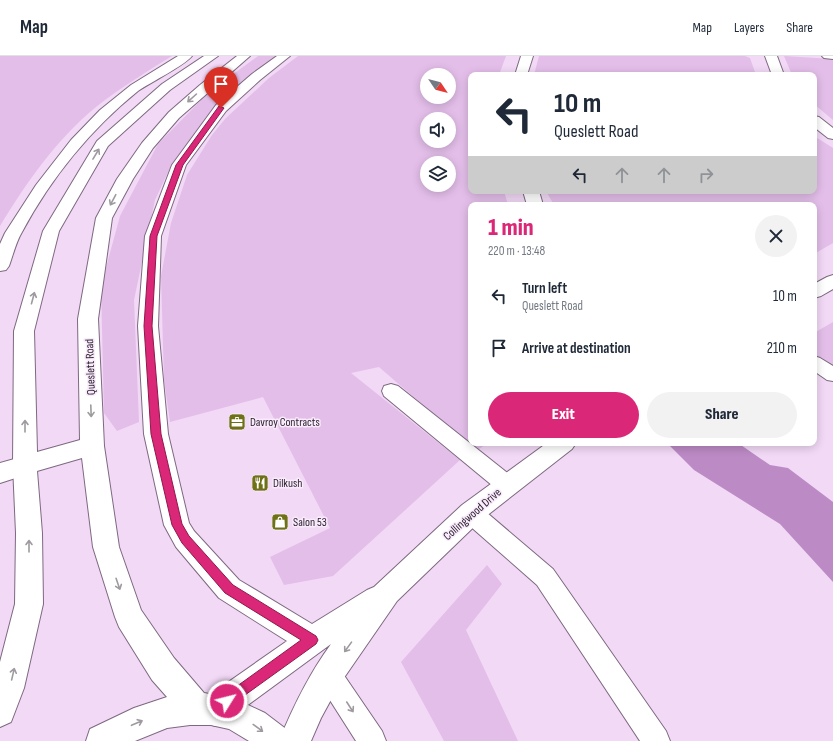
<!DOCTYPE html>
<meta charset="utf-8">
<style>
body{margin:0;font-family:"Sofia Sans Condensed",sans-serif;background:#f2f2f3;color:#1f2937;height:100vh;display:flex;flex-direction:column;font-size:15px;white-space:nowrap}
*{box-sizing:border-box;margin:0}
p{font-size:13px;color:#747a83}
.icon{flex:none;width:22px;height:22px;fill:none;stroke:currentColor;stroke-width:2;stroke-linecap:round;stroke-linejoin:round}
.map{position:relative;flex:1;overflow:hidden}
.sheet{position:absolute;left:468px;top:146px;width:349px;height:244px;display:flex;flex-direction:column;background:#fff;border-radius:8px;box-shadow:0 2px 10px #0003}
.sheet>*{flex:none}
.banner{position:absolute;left:468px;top:16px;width:349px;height:122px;border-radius:8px;box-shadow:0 2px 10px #0003;background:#fff;color:#1f2937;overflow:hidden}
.needle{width:26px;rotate:125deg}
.controls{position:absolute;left:420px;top:12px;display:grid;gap:8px}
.controls a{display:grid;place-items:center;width:36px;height:36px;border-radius:50%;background:#fff;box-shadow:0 2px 10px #0003;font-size:20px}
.pin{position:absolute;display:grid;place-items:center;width:34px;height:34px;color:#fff;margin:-41px -17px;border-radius:50% 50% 50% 0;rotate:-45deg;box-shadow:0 0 4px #0007}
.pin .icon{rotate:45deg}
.me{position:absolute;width:44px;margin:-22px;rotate:54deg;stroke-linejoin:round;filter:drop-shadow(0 0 3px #0008)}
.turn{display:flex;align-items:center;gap:14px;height:84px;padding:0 20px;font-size:18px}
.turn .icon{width:52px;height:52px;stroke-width:2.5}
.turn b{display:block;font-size:28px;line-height:34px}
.lanes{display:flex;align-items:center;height:38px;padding:0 20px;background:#0003;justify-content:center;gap:20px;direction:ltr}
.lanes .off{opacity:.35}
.round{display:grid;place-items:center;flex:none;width:42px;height:42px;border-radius:21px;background:#f2f2f3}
.summary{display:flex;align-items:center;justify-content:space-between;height:68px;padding:0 20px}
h1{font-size:24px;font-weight:800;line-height:30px;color:#db2777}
.cta{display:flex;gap:8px;margin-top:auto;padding:8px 20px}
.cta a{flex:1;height:46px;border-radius:24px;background:#db2777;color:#fff;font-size:16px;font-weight:800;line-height:46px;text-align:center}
.cta a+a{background:#f2f2f3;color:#1f2937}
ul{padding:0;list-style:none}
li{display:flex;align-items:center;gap:12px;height:52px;padding:0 20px}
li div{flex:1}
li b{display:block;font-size:15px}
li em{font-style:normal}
header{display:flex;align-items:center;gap:24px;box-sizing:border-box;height:56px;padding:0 20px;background:#fff;border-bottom:1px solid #e0e1e3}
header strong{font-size:19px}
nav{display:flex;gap:22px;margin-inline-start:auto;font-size:14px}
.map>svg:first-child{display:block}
</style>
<header>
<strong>Map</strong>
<nav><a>Map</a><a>Layers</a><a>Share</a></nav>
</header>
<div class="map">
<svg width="833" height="685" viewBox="0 0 833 685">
<rect width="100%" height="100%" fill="#f2d9f6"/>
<path fill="#e3bee9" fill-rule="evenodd" d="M0,0H172C146,16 120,32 96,51C56,84 26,127 0,170Z
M258,0H278L213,53L171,110L155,144L134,244L139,366L117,375L104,357L101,230L120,160L158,88L210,35Z
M298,0H506L499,19H471V135H504L508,149H471V387H488L476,395L379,311L351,317L460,404L333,520L284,529L270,501L330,472L263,341L170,366L164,324L161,220L171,167L187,119L212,79L225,63L269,22ZM427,19H449V41H427ZM427,63H449V85H427ZM427,107H449V129H427Z
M539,0H745L750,2L756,19H534Z
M784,0L833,3V64L814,48V19H792Z
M814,80L833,92V187L814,198V149H554L546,135H814Z
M833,266V314L814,302V277Z
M487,509L502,528L466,574L518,685H444L401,606Z"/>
<path fill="#bc8ac5" d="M667,387H738L770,409L788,412L833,446V526L780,468L694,414Z"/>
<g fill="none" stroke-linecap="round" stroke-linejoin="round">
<g stroke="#7e6881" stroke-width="2">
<path id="service" d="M814,300L820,302L833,310V325L827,324L814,315Z
M391,328L398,330L515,423L518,429L515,435L507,438L499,435L384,340L382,335L384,330Z
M471,448L479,450L553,513L666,675L670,685H640L537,529L463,464L460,457L463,450Z
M328,605L337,609L382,675L386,685H356L319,627L315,618L319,609Z"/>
</g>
<g stroke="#7e6881" stroke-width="2">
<path id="minor" d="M178,0H192C184,10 151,26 138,35C91,73 51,122 22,176C16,186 13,199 9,210L6,214L0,215V188L5,177L36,129L71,84L100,54L131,29Z
M277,0H290L260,24L226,55L186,109L161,180L158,270L168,378L189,467L194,475L239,524L312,568L367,534L374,531L462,449L547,387H576L572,393L480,465L397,545L339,629L321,662L311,685H279C293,651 309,618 331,588L226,665L215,670L204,665L199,654L204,643L287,585L219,542L176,491L164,469L144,378L138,270L145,180L172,109L216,49L252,18Z
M521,0H533L527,19H515Z
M765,0H777L784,19H772Z
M822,0H833V3L824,2Z
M814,60L819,61L833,72V83L828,82L814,71Z
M523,135H539L543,149H527Z
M833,219V233L821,240L814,242V228L827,221Z
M25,400L34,402L37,409L34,416L0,427V407Z"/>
</g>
<g stroke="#7e6881" stroke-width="2">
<path id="trunk" d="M204,0H218L170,34L108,90L59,175L34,275L37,396L80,384L78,263L96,162L117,123L142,87L169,56L200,29L237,0H250L179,62L153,92L133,123L112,162L98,263L104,390L119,491L141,554L174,602L204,637L233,642L265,657L286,673L290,685H249L229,673L211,669H190L167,672L135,685H86L90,673L134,652L167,641L152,624L119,571L115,561L93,491L82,402L37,415L42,477L43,548L24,632L11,666L0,671V606L15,548L16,477L13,409L14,275L43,175L97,85L162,28Z"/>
</g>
<use href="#service" fill="#fff" fill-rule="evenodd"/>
<use href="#minor" fill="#fff" fill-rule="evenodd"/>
<use href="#trunk" fill="#fff" fill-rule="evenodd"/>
</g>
<defs><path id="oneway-shaft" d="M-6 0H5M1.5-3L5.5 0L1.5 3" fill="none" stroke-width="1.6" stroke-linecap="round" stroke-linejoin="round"/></defs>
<g stroke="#9e9a9f">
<use href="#oneway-shaft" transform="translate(192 42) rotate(138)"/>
<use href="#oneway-shaft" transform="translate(96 98) rotate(-59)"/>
<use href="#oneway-shaft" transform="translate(113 144) rotate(118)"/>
<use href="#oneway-shaft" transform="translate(33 242) rotate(-75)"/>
<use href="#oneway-shaft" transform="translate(91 355) rotate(88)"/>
<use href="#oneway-shaft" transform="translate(25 370) rotate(-90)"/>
<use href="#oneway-shaft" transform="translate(29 490) rotate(-90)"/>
<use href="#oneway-shaft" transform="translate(118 528) rotate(71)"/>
<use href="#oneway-shaft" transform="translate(348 591) rotate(126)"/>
<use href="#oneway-shaft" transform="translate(13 618) rotate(-77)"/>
<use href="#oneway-shaft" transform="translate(350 651) rotate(57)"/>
<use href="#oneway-shaft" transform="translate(137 667) rotate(-23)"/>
<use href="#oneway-shaft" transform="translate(258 672) rotate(36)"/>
</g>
<path fill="#db2777" stroke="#8e194d" d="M219,50L224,52L183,109L157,180L152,270L161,378L182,468L189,480L233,529L316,580L318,584L316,588L227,652L222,650L220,645L222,641L301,584L225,537L182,487L172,469L151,378L144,270L150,180L176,109Z"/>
<defs>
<g id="office-square" transform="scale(0.9)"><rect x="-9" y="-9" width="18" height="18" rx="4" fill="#6e7116" stroke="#f9eafc"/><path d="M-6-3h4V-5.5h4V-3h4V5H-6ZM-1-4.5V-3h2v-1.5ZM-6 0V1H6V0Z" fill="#fff"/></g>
<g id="restaurant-square" transform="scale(0.9)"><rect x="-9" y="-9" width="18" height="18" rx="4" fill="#6e7116" stroke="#f9eafc"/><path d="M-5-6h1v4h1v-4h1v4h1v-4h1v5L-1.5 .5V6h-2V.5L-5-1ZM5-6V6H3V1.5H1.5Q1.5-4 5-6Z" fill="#fff"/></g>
<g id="shop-square" transform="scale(0.9)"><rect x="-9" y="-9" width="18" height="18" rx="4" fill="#6e7116" stroke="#f9eafc"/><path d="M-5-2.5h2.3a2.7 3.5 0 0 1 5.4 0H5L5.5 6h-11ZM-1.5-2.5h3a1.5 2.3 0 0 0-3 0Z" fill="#fff"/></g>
</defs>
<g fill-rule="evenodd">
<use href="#office-square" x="237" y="366"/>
<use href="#restaurant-square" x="260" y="427"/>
<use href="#shop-square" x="280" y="466"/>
</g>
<g text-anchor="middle" stroke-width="3" stroke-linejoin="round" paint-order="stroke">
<g font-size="12" fill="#271f29" stroke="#f9eafc">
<text transform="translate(90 311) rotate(-92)" y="4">Queslett Road</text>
<text transform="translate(472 458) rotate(-41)" y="4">Collingwood Drive</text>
</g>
<g font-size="12" fill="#271f29" stroke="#f9eafc" text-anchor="start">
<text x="250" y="370">Davroy Contracts</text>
<text x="273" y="431">Dilkush</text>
<text x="293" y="470">Salon 53</text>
</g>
</g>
</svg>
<div class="controls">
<a><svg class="needle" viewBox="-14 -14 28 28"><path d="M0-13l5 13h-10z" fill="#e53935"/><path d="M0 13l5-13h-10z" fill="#747a83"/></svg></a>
<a><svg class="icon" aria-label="sound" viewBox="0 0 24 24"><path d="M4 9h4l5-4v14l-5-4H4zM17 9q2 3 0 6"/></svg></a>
<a><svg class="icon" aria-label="layers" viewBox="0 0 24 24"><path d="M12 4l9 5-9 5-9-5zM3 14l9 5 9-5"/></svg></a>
</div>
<div class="pin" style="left:221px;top:52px;background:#d93025"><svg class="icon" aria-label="arrive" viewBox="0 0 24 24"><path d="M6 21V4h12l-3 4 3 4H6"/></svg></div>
<svg class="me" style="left:227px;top:645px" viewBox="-20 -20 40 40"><circle r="17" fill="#db2777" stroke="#fff" stroke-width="3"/><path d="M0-11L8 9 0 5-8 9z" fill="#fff"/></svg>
<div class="banner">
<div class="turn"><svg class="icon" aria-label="left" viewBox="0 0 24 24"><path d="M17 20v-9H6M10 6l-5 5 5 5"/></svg><div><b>10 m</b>Queslett Road</div></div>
<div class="lanes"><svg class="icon" aria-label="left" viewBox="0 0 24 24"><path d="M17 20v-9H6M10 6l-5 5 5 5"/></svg><svg class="icon off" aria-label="ahead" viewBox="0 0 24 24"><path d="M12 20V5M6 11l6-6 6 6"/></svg><svg class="icon off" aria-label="ahead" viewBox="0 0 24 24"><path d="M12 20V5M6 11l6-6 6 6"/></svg><svg class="icon off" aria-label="right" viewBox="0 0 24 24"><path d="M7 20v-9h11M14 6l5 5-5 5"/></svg></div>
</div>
<section class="sheet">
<div class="summary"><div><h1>1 min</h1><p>220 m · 13:48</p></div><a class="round"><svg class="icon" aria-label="close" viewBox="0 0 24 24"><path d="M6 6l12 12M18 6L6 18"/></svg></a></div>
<ul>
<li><svg class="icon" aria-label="left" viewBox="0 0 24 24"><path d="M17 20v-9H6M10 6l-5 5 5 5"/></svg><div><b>Turn left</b><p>Queslett Road</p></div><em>10 m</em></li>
<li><svg class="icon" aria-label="arrive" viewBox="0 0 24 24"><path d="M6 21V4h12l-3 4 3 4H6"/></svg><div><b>Arrive at destination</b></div><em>210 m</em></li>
</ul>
<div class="cta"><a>Exit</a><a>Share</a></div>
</section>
</div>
